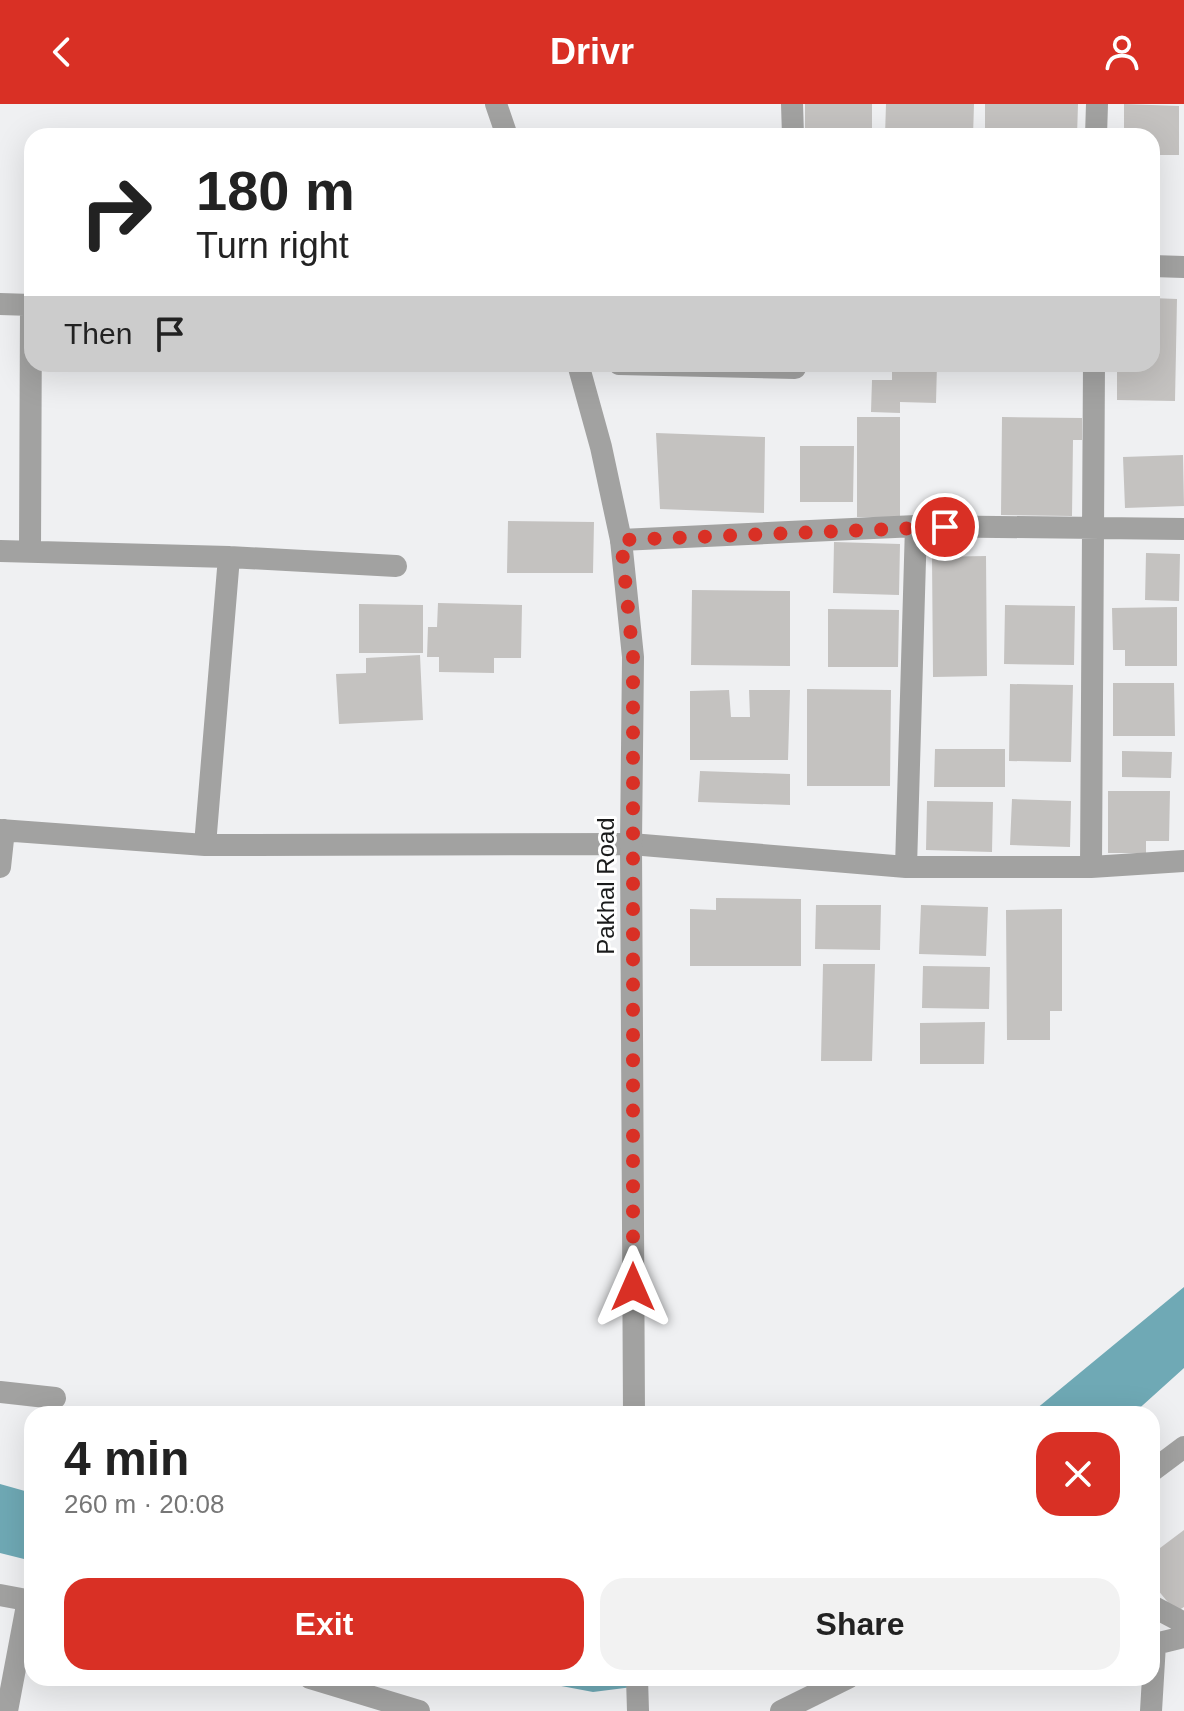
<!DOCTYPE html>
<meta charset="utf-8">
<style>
body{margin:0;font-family:Helvetica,sans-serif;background:#f2f2f2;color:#222;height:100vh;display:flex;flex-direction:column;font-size:30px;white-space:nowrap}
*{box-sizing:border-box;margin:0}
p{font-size:26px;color:#767676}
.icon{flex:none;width:44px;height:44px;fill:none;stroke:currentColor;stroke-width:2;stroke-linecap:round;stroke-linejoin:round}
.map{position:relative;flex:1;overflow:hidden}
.sheet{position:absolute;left:24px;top:1302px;width:1136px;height:280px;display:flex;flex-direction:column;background:#fff;border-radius:24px;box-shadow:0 8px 32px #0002}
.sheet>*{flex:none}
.banner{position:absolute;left:24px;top:24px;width:1136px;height:244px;border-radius:24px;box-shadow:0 8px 32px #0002;background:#fff;color:#222;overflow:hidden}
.pin{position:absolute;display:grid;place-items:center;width:68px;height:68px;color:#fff;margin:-34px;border:4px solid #fff;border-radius:50%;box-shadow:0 2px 8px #0007}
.me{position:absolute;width:88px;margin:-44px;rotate:0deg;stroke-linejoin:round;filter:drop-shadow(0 0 6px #0008)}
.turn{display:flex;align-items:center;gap:28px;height:168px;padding:0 40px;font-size:36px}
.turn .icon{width:104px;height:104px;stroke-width:2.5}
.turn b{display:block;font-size:56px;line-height:68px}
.then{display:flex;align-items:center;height:76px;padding:0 40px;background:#0003;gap:16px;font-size:30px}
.round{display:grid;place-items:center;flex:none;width:84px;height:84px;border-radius:24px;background:#f2f2f2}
.overview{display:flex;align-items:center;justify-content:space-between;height:136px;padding:0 40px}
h1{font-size:48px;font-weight:600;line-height:60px}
.primary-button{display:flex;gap:16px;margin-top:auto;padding:16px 40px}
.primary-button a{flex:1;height:92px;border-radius:24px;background:#d93025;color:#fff;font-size:32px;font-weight:600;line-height:92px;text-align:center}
.primary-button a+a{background:#f2f2f2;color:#222}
header{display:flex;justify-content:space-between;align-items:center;height:104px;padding:0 40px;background:#d93025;color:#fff;font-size:36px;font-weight:600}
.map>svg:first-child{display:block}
</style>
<header><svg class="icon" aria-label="back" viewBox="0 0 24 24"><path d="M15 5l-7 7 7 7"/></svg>Drivr<svg class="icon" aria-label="person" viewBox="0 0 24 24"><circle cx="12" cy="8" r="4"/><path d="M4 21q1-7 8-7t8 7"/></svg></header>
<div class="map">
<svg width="1184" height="1607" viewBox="0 0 1184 1607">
<rect width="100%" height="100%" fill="#eff0f2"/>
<path fill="#6fa9b5" d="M1184,1183V1264L1133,1310H1030Z
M0,1380L32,1389V1457L0,1449Z
M519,1574H704L593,1588Z"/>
<path fill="#c4c2c0" d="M805,0H872V32H805Z
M886,0H974L973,32H885Z
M985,0H1078L1077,32H985Z
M1124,0L1179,2V51H1152V32H1124Z
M1152,194L1177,195L1175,297L1117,296V260H1152Z
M892,260H937L936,299L900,298V309L871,308L872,276H892Z
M857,313H900V413H857Z
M1002,313L1082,314V336H1073L1072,412L1001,411Z
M656,329L765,333L764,409L660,405Z
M800,342H854L853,398H800Z
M1183,351L1184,402L1125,404L1123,353Z
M508,417L594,418L593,469H507Z
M834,438L900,440L899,491L833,489Z
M1146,449L1180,450L1179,497L1145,496Z
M986,452L987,572L933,573L932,453Z
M692,486L790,487V562L691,561Z
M438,499L522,501L521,554H494V569L439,568V553H427L428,523H437Z
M359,500L423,501V549H359Z
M1005,501L1075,502L1074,561L1004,560Z
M1177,503V562H1125V546H1113L1112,504Z
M828,505L899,506L898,563H828Z
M420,551L423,616L339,620L336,570L366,569V554Z
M1113,579H1174L1175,632H1113Z
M1010,580L1073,581L1071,658L1009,657Z
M807,585L891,586L890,682H807Z
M729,586L731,613H750L749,586H790L788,656H690V587Z
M935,645H1005V683H934Z
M1122,647L1172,648L1171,674L1122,673Z
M700,667L790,670V701L698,698Z
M1108,687H1170L1169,737H1146V749H1108Z
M1012,695L1071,697L1070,743L1010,741Z
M927,697L993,698L992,748L926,746Z
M716,794L801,795V862H690V805L716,806Z
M816,801H881L880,846L815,845Z
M921,801L988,803L986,852L919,850Z
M1062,805V907H1050V936H1007L1006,806Z
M823,860H875L872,957H821Z
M923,862L990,863L989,905L922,904Z
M985,918L984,960H920V919Z
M1184,1426V1503L1176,1508L1152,1479V1450Z"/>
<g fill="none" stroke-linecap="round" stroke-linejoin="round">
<path stroke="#a2a2a1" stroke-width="22" d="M792,0L793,32
M1096,32L1097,0
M1152,162L1184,163
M0,200L32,201
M619,260L795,264V260
M621,436L916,422L1184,425
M0,447L229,453L396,462
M30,447L31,201
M0,726L205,741L631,740L906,763H1091L1184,757
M205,741L229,453
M0,763L4,726
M906,763L916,422
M1091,763L1094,260
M0,1288L55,1294
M1152,1502L1184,1519
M7,1607L28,1496
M1151,1607L1155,1540L1184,1533"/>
<path stroke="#a2a2a1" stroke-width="22" d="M496,0L507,32
M578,260L601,343L621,436L633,553L631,740L634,1310
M1152,1367L1184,1343
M0,1491L32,1497
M310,1574L419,1607
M637,1574L638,1607
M781,1607L848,1574"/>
</g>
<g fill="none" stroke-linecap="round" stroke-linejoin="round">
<path stroke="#d93025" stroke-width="14" stroke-dasharray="0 25.2" d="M633,1183V553L621,436L945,423"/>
</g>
<g text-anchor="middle" stroke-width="6" stroke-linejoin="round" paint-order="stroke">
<g font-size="24" fill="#1a1b1b" stroke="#fff">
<text transform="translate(606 782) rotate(-90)" y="8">Pakhal Road</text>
</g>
</g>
</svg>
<div class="pin" style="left:945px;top:423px;background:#d93025"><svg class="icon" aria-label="arrive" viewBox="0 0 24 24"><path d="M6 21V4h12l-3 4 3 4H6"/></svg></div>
<svg class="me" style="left:633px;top:1183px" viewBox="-20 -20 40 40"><path d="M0-17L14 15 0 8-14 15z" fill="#d93025" stroke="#fff" stroke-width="4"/></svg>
<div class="banner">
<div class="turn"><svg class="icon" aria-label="right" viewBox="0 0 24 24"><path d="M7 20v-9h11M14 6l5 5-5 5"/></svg><div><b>180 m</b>Turn right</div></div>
<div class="then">Then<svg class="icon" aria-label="arrive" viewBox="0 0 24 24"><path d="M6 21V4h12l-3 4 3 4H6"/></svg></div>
</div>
<section class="sheet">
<div class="overview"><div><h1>4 min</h1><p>260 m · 20:08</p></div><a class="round" style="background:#d93025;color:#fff"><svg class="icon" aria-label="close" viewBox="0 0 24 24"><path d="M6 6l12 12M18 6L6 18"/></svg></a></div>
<div class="primary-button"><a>Exit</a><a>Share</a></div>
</section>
</div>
